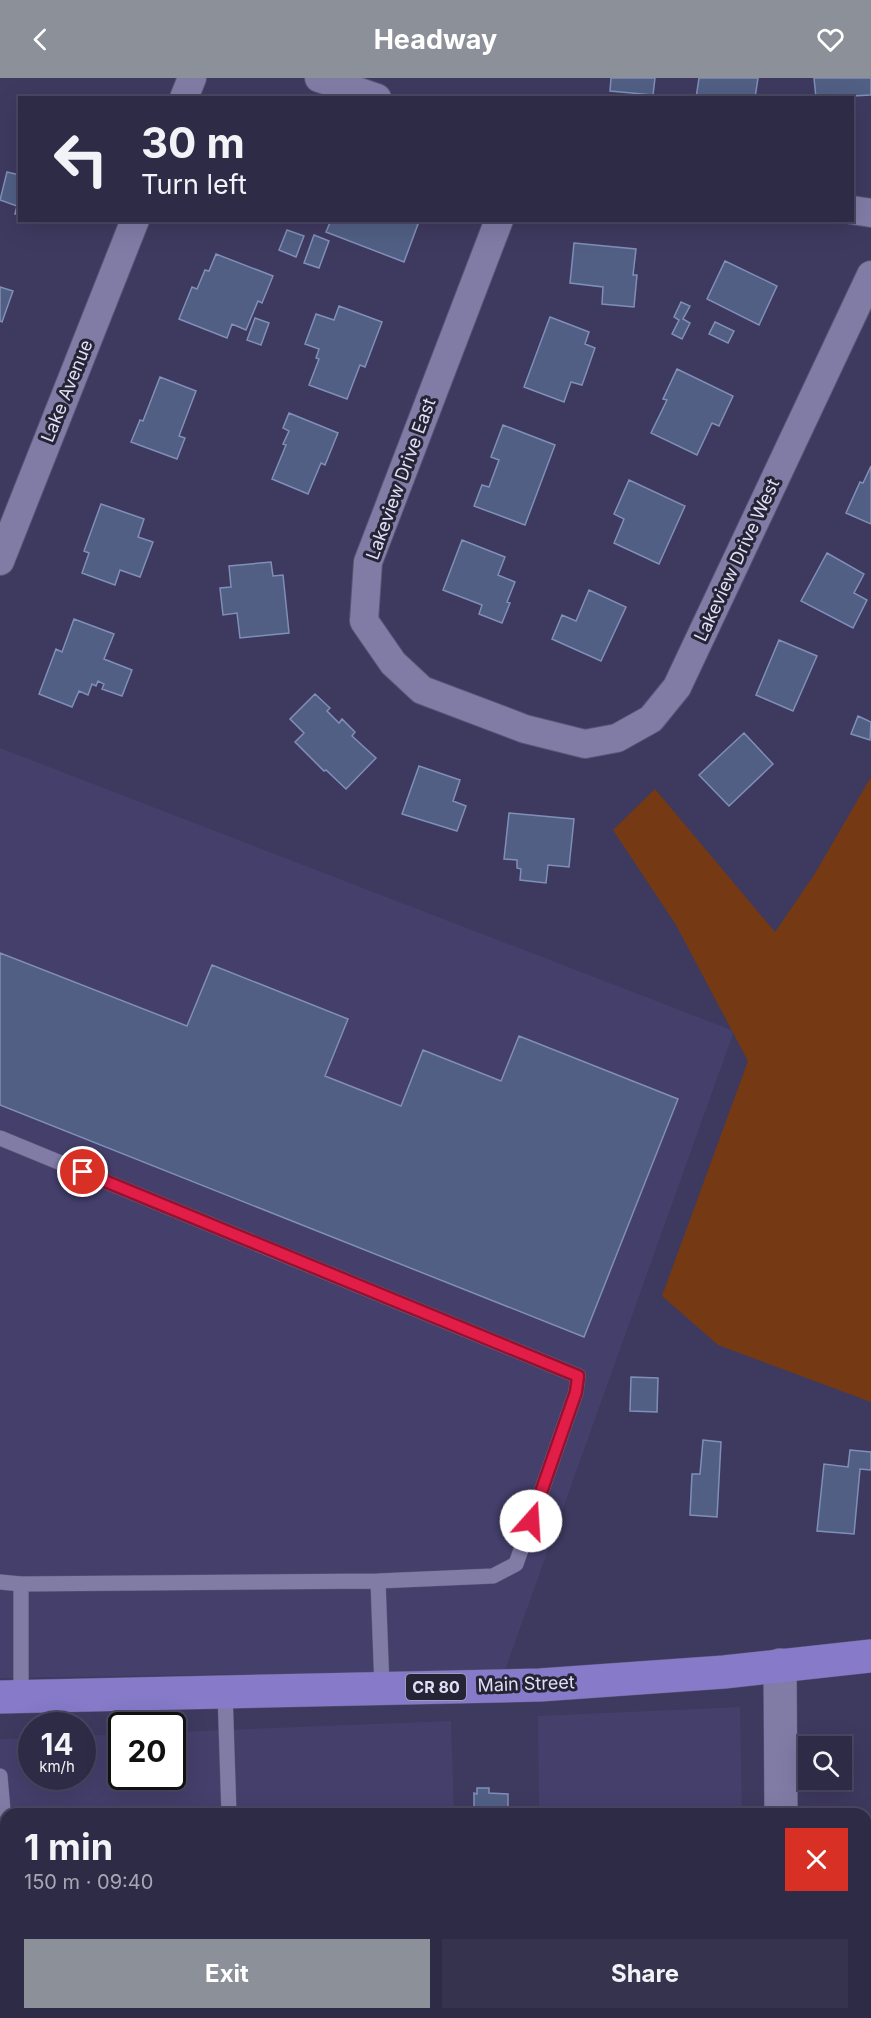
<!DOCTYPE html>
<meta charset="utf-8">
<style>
body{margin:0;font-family:Inter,sans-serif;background:#36334e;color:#f1f3f6;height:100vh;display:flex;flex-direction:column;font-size:22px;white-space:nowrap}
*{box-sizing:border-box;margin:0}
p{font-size:20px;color:#a7a7b4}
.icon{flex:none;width:33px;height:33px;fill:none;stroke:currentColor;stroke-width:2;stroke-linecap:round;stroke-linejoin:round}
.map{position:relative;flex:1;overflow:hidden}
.side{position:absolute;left:0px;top:1730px;width:872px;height:212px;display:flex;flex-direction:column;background:#2e2b47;border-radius:18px 18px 0 0;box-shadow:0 6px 24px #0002,0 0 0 2px #494760}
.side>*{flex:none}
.hud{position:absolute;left:18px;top:18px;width:836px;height:126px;border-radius:0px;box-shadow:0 6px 24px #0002,0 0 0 2px #494760;background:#2e2b47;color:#f1f3f6;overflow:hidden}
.tools{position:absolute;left:798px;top:1658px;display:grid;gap:12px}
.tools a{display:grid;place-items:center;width:54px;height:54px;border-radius:0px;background:#2e2b47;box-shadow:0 6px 24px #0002,0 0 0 2px #494760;font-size:30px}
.speed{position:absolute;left:18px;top:1634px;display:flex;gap:12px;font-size:30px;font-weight:700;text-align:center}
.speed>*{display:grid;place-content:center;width:78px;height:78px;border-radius:50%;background:#2e2b47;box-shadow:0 6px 24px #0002,0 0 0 2px #494760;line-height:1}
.speed small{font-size:15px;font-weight:400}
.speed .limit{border:3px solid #111;border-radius:9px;background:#fff;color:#111}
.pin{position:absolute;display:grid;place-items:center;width:51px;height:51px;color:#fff;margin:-26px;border:3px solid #fff;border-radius:50%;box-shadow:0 2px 6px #0007}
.me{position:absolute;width:66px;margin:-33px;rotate:19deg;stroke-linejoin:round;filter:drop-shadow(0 0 4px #0008)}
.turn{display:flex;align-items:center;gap:21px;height:126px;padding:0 24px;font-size:27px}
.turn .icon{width:78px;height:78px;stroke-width:2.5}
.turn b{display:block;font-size:42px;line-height:51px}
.round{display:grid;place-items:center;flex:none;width:63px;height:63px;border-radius:0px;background:#36334e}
.summary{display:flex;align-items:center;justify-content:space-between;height:102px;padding:0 24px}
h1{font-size:36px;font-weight:700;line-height:45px}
.primary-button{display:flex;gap:12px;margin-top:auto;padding:12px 24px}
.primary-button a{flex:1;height:69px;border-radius:0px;background:#8c9099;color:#fff;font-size:24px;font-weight:700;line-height:69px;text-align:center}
.primary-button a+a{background:#36334e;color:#f1f3f6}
header{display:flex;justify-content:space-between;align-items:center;height:78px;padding:0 24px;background:#8c9099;color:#fff;font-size:27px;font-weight:700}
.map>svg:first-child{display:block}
</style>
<header><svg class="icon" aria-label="back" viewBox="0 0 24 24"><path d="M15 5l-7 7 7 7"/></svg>Headway<svg class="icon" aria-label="heart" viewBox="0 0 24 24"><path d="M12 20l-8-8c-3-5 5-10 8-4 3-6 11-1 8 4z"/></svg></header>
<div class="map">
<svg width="871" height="1940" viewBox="0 0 871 1940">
<rect width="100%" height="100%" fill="#3e395f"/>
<path fill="#453f6c" d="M0,670L734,953L505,1592L0,1600Z
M740,1629L742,1735H539L538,1638Z
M451,1643L454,1735L6,1736V1935H461V1940H0V1661L31,1660L32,1698H82L83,1658L121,1656L122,1698H172L173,1654Z
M541,1935H745V1940H541Z"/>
<path fill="#753913" d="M871,699V1324L718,1267L662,1218L748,983L676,847L613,752L655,711L775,854L814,797Z"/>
<path fill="#515f85" stroke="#808fb8" stroke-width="1.5" d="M611,0H655L653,17L610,13Z
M699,0H758L755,20H696Z
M814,0H871V17L816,20Z
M7,94L20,97V137L15,136L17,128L0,122Z
M331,142H410L418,146L404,184L326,154Z
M287,152L304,158L296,179L279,172Z
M314,157L329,163L319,190L304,185Z
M574,165L636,171L633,197H637L634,229L602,226L603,209L570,205Z
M216,176L273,198L262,225L258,223L246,252L232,246L227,260L179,241L192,209L197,211L205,192L209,193Z
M725,183L777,208L759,247L707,221Z
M0,209L13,213L2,244L0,243Z
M681,224L690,228L683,241L690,245L682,261L672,256L679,242L674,239Z
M339,228L382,244L365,289L360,287L347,321L309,307L319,281L316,280L319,271L305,266L316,236L334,242Z
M550,239L589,254L585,266L595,270L582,307L571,304L564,324L524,309Z
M255,240L269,245L261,267L247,262Z
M715,244L734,253L728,265L709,256Z
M677,291L733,318L719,348L712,345L697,377L651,355L667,322L663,321Z
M160,299L196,313L179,358L185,360L177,381L131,364L140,342L143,343Z
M289,335L338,355L325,387L321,385L308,416L272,401L286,367L283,366L289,353L283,350Z
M503,347L555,367L525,447L474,428L482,407L489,409L499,382L491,379Z
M871,388V446L846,435L860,404L863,405Z
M629,402L685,428L659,486L614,465L624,441L614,436Z
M101,426L144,441L138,459L153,464L140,499L120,492L115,507L82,495L89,475L84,473Z
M462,462L505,479L498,497L515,504L507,524L510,525L502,545L479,536L482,527L443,512Z
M827,475L864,496L854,515L867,522L853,550L801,523Z
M271,484L273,498L283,497L289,555L240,560L237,535L223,537L220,510L231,509L229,488Z
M589,512L626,529L601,583L552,561L562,537L576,543Z
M74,541L114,556L104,581L132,592L122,618L102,611L104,606L98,603L96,608L92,606L88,617L79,613L72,629L39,616L56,571L62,574Z
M779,562L817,578L793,633L756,617Z
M315,616L330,630L327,633L339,645L342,641L355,654L352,658L376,680L346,711L326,692L324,693L295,664L304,655L290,641Z
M858,638L871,644L870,662L851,656Z
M744,655L773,686L729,728L699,697Z
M419,688L460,702L453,723L466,728L457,753L402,736Z
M509,735L574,741L569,789L548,787L546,805L520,802L521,791L517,790V782L504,781Z
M0,875L187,948L212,887L348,941L325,998L401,1028L423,972L501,1003L519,958L678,1021L584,1259L0,1027Z
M631,1299L658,1300L657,1334L630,1333Z
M703,1362L721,1364L717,1439L690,1437L692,1396H700Z
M850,1372L871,1374V1392L860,1391L854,1456L817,1453L824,1386L848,1389Z
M477,1710H489V1715L508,1716V1736H462L474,1735V1715L477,1716Z
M866,1840H871V1896L866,1895Z
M294,1935H376V1940H294Z"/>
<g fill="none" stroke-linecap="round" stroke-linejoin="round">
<g stroke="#5a5575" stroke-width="16">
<path id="lane" d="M0,1060L578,1298L576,1314L516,1486L493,1498L378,1503L382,1610
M0,1504L21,1506L378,1503
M225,1614L229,1736
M21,1619V1506
M0,1698L6,1767"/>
</g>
<g stroke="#5a5575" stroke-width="30">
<path id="street" d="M319,0L377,20
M184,20L192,0
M852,132L871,135
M499,142L368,484L364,543L393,585L422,612L525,651L585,666L617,660L651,641L677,609L871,197
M0,483L135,142"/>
</g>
<g stroke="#5a5575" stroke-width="34">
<path id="secondary" d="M780,1587L781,1736
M783,1935V1940"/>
</g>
<g stroke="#5a5575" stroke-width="34">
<path id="primary" d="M0,1619L540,1607L724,1594L871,1578"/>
</g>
<use href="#lane" stroke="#807ca6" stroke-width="15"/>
<use href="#street" stroke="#807ca6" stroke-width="28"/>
<use href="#secondary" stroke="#807ca6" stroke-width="33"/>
<use href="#primary" stroke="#867ac9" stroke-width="33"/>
</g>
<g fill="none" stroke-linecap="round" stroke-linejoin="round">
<g stroke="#92132f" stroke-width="15">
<path id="route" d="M83,1094L578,1298L576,1314L531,1443"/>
</g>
<use href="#route" stroke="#e11d48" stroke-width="10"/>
</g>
<g text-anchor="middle" stroke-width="6" stroke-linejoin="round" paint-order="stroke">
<rect fill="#252435" stroke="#a8a6bc" stroke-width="1.5" x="406" y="1596" width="60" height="26" rx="4.5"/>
<g font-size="16" font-weight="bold" fill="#e0def6">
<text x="436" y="1615">CR 80</text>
</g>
<g font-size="18" fill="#e0def6" stroke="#252435">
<text transform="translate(67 313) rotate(-68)" y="6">Lake Avenue</text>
<text transform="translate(401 401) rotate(-70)" y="6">Lakeview Drive East</text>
<text transform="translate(737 482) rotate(-65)" y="6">Lakeview Drive West</text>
<text transform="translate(526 1606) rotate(-2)" y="6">Main Street</text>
</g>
</g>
</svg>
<div class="tools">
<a><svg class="icon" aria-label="search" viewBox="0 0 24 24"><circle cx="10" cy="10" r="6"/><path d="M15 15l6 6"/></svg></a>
</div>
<div class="speed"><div>14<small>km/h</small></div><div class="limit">20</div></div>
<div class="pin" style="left:83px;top:1094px;background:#d93025"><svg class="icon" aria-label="arrive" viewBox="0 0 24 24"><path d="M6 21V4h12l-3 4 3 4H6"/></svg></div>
<svg class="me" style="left:531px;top:1443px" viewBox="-20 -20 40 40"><circle r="19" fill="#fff"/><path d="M0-13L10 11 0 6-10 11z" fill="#e11d48"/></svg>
<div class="hud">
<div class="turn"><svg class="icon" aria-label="left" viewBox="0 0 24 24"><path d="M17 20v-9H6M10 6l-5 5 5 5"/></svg><div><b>30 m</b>Turn left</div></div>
</div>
<section class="side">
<div class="summary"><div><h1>1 min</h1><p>150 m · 09:40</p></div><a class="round" style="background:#d93025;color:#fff"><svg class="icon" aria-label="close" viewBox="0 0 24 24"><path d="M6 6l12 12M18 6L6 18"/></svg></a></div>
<div class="primary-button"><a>Exit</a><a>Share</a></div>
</section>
</div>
